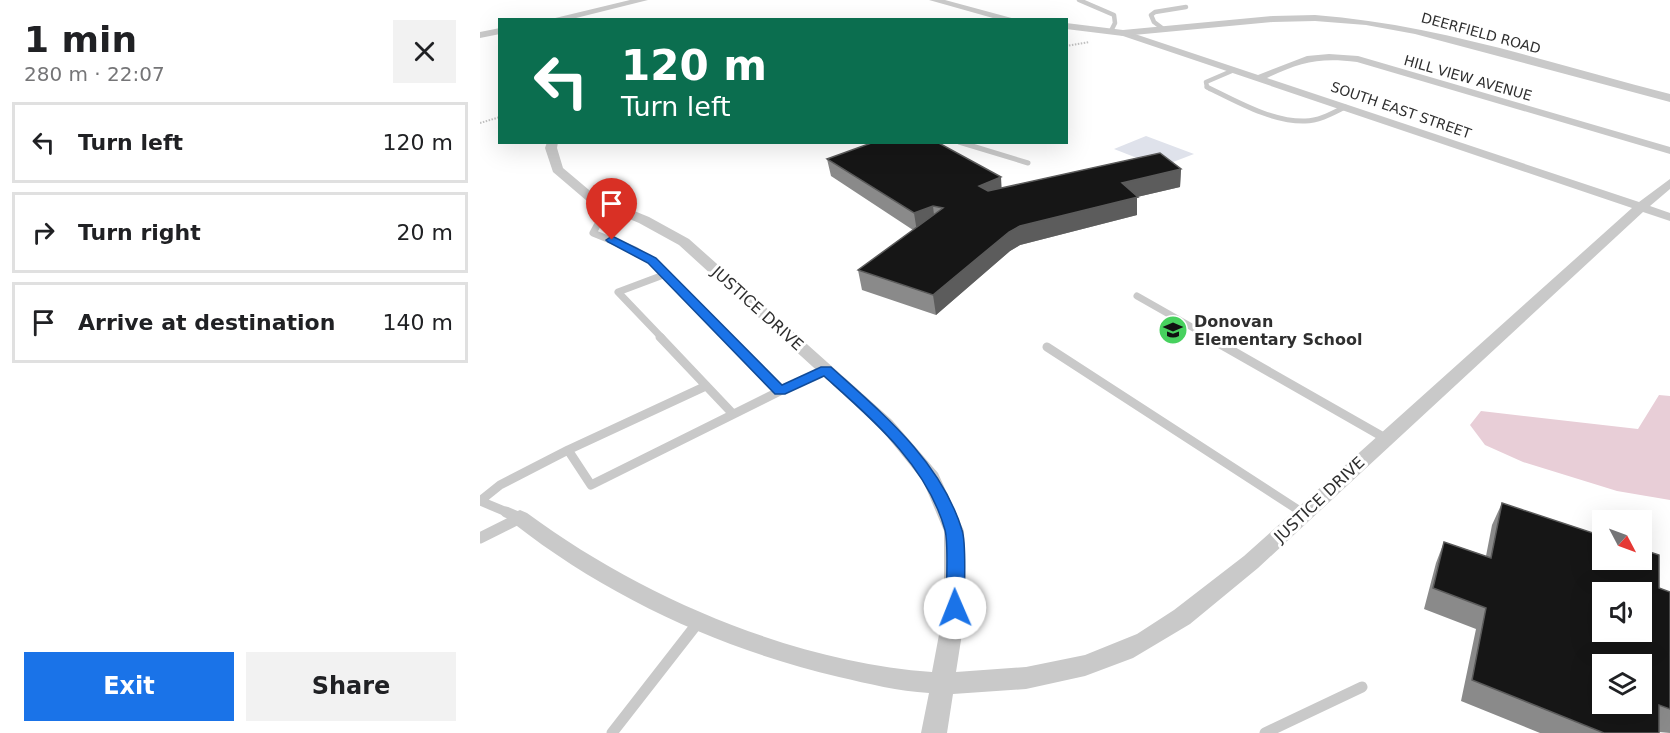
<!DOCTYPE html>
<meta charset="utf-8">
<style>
body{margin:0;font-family:"DejaVu Sans",sans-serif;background:#f2f2f2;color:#202124;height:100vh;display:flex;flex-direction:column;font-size:22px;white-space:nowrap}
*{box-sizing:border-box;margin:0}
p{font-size:20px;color:#757577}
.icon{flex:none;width:33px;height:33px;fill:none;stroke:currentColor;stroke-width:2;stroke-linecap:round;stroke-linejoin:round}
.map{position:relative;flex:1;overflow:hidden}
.panel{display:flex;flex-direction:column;background:#fff;width:480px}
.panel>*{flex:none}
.hud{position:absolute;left:18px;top:18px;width:570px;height:126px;border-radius:0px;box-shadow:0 6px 24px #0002;background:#0b6e4f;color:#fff;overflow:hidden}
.needle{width:39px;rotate:131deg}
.buttons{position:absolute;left:1112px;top:510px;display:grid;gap:12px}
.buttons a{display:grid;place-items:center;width:60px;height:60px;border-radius:0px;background:#fff;box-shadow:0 6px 24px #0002;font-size:30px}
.pin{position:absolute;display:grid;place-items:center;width:51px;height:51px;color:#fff;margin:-62px -26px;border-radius:50% 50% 50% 0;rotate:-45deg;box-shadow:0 0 6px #0007}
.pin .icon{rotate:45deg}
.me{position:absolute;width:66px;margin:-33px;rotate:359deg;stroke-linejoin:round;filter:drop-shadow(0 0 4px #0008)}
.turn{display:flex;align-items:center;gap:21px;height:126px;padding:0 24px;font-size:27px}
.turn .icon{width:78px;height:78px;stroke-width:2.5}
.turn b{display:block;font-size:42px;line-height:51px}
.round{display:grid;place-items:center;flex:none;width:63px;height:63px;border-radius:0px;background:#f2f2f2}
.overview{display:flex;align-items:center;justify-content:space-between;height:102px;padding:0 24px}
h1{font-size:36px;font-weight:700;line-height:45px}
.action{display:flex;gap:12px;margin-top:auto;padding:12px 24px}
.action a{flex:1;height:69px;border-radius:0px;background:#1a73e8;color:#fff;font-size:24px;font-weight:700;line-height:69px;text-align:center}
.action a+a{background:#f2f2f2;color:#202124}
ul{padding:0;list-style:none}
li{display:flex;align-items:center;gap:18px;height:81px;margin:0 12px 9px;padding:0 12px;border:3px solid #e0e0e0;border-radius:0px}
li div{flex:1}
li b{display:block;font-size:22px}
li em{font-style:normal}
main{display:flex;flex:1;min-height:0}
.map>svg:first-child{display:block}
</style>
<main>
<section class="panel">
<div class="overview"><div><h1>1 min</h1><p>280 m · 22:07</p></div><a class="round"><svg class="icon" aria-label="close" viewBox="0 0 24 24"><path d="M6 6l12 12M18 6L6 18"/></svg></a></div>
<ul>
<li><svg class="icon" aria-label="left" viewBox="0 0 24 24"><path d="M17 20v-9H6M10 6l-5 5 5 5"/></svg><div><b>Turn left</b></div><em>120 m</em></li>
<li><svg class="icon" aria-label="right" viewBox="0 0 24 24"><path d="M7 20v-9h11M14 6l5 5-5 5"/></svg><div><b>Turn right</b></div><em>20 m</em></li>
<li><svg class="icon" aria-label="arrive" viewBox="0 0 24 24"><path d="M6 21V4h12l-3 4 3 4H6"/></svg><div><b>Arrive at destination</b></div><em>140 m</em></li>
</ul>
<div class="action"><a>Exit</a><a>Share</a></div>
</section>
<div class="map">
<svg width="1190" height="733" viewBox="0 0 1190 733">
<rect width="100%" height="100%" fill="#fff"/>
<path fill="#dfe2eb" d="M666,136L714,154L680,167L634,149Z"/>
<path fill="#e8ced7" d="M1179,395L1190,396V500L1137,491L1043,462L1005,445L990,425L1001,411L1158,429Z"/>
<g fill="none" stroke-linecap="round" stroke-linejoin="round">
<path stroke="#c3c3c3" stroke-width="2" stroke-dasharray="1.5 1.5" stroke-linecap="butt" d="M586,46L609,42
M0,123L20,117"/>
<path stroke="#c9c9c9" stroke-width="4.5" d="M599,0L634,15L635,23L631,31
M682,28L674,22L671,15L675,12L706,7
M730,89L727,87L726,82L754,70"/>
<path stroke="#c9c9c9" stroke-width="5" d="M727,87C756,101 792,122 825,121C839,121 853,113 865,107
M479,142L548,163"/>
<path stroke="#c9c9c9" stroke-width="7" d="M136,210L119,222L113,233L155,250L172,261L248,338
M657,296L731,338
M182,338L138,292L186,274"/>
<path stroke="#c9c9c9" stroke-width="9" d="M180,337L253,414
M247,337L300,391L346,370
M728,337L905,438
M567,347L823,513
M88,450L226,386
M0,501L20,485L88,450L111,485L300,391
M0,501L29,513"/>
<path stroke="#c9c9c9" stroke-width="11" d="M26,512L40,518
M0,538L40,518
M132,733L220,620
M785,733L882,687"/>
<path fill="#c9c9c9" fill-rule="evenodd" d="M640,31H646L778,75L827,56L849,54L878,56L1190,147V154L877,62C840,57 820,62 787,78L1159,202L1190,179V189L1170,206L1190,213V221L1163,212L778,568L710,624L653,658L605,676L546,689L473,694L467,733H441L449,693C418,691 389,684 359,677C241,649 129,598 33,523L30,518L33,513L40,510L47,513C159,596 312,662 452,672L464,608V531L443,481L400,428L199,245L159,223L107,201L73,172L65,148L67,142H78L77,148L83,168L115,195L169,217L209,239L412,420L458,473L484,531L486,608L476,672L546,667L605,655L657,634L694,610L764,556L1152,208L640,35Z"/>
<path fill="#c9c9c9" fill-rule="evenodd" d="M150,0H168L88,20H67Z
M449,0H465L539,20H520Z
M835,15C956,24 1073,64 1190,94V102L935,34L886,25L835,21L793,22L643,36L586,29V23L643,30L793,16Z
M20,28V34L0,38V32Z"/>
</g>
<path fill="#8a8a8a" d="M347,159L522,188L701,169L700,187L657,197V215L540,245L530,251L456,315L382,290L378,270L433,230L351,176Z
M1022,503L1179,588L1190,592V733L1179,732V733H1060L981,701L996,629L944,609L956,563L964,542L1006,556L1012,525Z"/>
<path fill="#5c5c5c" d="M701,169L700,187L657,197V215L540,245L530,251L456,315L453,295L529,232L540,226L642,183Z
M521,177L522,195L500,204L499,186Z
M453,206L455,224L437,232L434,213Z"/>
<path fill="#161616" stroke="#5c5c5c" stroke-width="1.5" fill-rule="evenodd" d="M394,142H457L521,177L499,186L508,191L680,153L701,169L642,183L658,197L540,226L529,232L453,295L378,270L463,208L453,206L434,213L347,159Z
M1022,503L1122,536V560H1161V549L1179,555V588L1190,592V709L1179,705V733H1124L992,680L1006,608L953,588L964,542L1011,558ZM1122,592H1161V632H1122ZM1122,664H1161V704H1122Z"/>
<path fill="#1a73e8" stroke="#114b97" stroke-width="1.5" d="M132,236L176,258L302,385L341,367H351C402,413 461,461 482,530C487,545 484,590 484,608L481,614L475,616L468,614L466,608C466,590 469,545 465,530C447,465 392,419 344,376L305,394H295L168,263L128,242L126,240Z"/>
<defs>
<g id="school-disc" transform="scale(1.5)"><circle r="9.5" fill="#47d15e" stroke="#fff"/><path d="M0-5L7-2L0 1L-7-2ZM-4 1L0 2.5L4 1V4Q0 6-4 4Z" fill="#111"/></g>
</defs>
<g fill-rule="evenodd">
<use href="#school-disc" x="693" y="330"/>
</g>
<g text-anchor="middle" stroke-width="6" stroke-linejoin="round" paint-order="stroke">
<g font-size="14" fill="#2f2f2f" stroke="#fff">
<text transform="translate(1001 33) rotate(15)" y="5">DEERFIELD ROAD</text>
<text transform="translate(988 78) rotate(16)" y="5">HILL VIEW AVENUE</text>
<text transform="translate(921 110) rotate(19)" y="5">SOUTH EAST STREET</text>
</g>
<g font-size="16" fill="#2f2f2f" stroke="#fff">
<text transform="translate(278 308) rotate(42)" y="6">JUSTICE DRIVE</text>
<text transform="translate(839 499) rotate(-43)" y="6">JUSTICE DRIVE</text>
</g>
<g font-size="16" font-weight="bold" fill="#2f2f2f" stroke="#fff" text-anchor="start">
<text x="714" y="327">Donovan<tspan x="714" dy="18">Elementary School</tspan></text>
</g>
</g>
</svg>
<div class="buttons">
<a><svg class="needle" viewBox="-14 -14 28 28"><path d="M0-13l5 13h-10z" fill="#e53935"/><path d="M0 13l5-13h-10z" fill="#757577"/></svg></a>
<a><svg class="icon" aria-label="sound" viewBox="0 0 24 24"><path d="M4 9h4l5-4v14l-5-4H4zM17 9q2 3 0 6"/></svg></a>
<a><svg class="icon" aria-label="layers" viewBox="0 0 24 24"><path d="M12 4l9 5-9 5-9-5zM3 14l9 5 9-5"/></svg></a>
</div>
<div class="pin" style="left:132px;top:240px;background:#d93025"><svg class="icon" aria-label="arrive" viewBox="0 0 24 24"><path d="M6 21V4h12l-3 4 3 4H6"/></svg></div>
<svg class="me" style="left:475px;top:608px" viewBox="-20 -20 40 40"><circle r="19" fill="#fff"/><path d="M0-13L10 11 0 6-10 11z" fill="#1a73e8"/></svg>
<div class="hud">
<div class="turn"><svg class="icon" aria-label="left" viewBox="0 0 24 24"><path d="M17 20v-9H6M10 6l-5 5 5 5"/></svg><div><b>120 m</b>Turn left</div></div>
</div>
</div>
</main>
